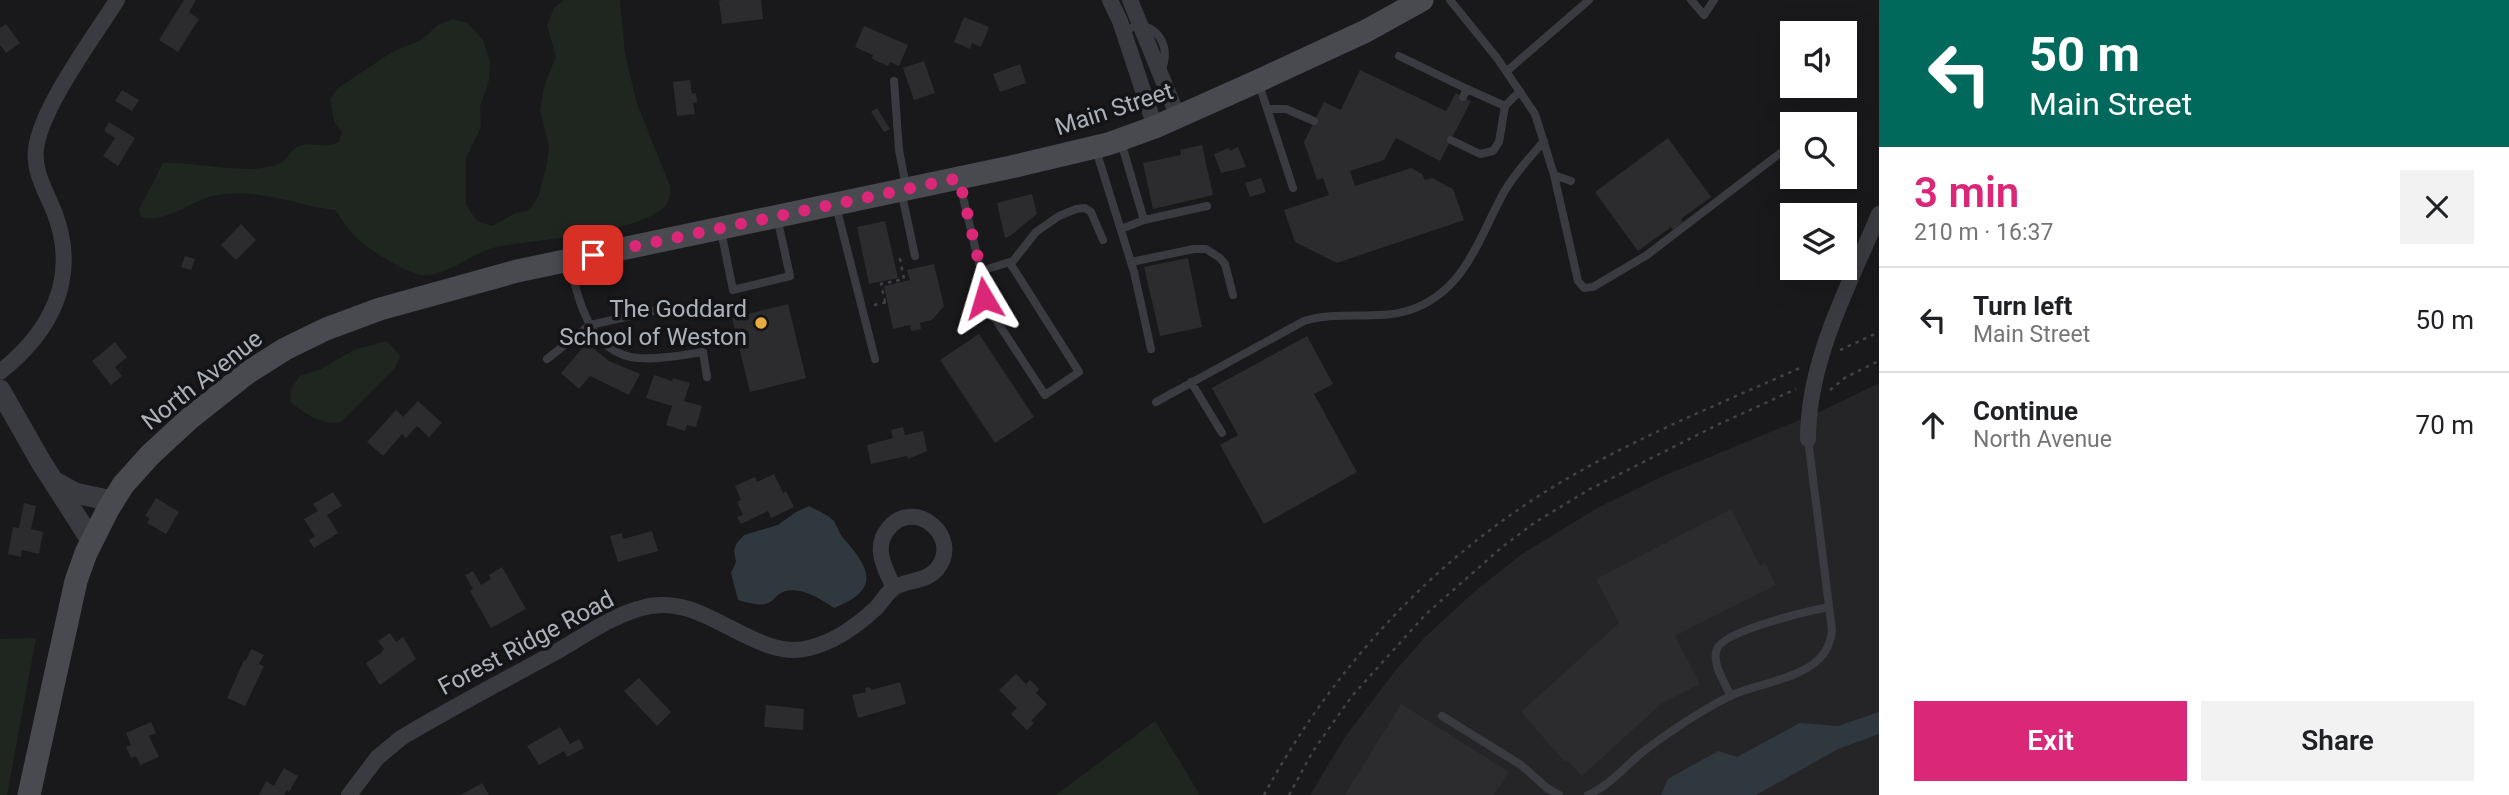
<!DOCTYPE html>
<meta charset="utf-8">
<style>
body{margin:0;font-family:Roboto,sans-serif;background:#f2f2f2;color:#202124;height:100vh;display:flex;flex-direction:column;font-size:26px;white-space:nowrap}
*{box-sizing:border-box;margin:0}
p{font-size:23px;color:#757577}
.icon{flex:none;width:38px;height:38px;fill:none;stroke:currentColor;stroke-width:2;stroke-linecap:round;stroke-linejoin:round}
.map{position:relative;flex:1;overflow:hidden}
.panel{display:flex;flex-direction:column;background:#fff;width:630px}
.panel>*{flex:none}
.top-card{background:#00695c;color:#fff;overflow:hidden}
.controls{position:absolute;left:1780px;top:21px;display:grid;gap:14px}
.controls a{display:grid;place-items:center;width:77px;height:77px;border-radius:0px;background:#fff;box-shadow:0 7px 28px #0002;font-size:35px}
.pin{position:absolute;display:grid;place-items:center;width:60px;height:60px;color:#fff;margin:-30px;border-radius:14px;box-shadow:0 4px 10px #0006}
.me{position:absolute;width:77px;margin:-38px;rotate:353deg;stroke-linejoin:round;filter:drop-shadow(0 0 5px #0008)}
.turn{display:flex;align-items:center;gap:24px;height:147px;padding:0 35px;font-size:32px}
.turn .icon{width:91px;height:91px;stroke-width:2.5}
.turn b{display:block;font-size:49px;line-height:60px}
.round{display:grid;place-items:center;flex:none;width:74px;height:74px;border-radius:0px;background:#f2f2f2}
.summary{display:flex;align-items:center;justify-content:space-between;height:119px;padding:0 35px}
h1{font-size:42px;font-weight:600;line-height:52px;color:#db2777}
.cta{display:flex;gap:14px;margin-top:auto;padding:14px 35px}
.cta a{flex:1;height:80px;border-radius:0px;background:#db2777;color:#fff;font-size:28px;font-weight:600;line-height:80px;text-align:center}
.cta a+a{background:#f2f2f2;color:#202124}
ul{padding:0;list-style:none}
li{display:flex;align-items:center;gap:21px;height:105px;padding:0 35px;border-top:2px solid #e0e0e0}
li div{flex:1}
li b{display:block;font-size:26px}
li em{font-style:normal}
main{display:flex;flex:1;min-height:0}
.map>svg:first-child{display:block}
</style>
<main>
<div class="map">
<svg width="1879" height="795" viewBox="0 0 1879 795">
<rect width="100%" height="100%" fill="#19191b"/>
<path fill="#252528" d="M1879,383V795H1310L1345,737L1395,671L1425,637L1474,592L1522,554L1599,507L1661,477L1824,410Z"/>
<path fill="#1f2620" d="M564,0H620L625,54L637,104L670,186C670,194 671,199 665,206C638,234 536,239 496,247C474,252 445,277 423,275C408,274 369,250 358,239C349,231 342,219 335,210C295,205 253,186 212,196C189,202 165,224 141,217L139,210L163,163C195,161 255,178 282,162C289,159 290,150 297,147C313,140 322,150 339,142L342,132L334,121L330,99L338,88L392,52L421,40L438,25L453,19L467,23L483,40L490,61L489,80L480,107L481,127L466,158V205L477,221L492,226L516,213L528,211L538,197L547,164L549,146L540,110L544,87L556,56L547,25L554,8Z
M387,341L400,356L395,368L341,422C320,426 307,414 290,402L291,389L300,376L321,369L354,350Z
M36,638L7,795H0V639Z
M1155,721L1200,795H1056Z"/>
<path fill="#2f383f" d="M809,506C816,510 827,514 833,520C837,525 839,533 844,539C871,569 880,590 834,608C821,599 795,582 778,595C773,599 773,602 765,604C757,606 747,602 738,600L731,573L736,562L734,551L736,544L744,535L778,525L796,512Z
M1879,712V734L1838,749L1756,795H1661L1668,779L1718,751L1737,757L1800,723L1838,726Z"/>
<path fill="#2c2c2f" d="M184,0H196L189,12L199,19L178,52L159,40Z
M722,0H761L763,19L722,24L719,1Z
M964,17L989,27L981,47L972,43L970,49L954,42Z
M6,24L20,43L6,53L0,45V28Z
M864,26L908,45L899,66L890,62L888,66L872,59L873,55L855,47Z
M924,61L935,93L914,100L903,68Z
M1020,64L1026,83L1000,92L993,74Z
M1360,70L1446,111L1456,93L1471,101L1440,161L1396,138L1384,160L1350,171L1355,186L1411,168L1422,174L1425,180L1432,178L1453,189L1464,220L1337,263L1295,242L1284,210L1329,195L1323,178L1317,180L1304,142L1324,102L1341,110Z
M690,80L692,94L696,93L697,102L693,103L695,114L677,116L673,82Z
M122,90L139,100L132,111L115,101Z
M877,108L890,129L884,132L871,112Z
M109,122L135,138L118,166L103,156L115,138L104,131Z
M1668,138L1711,197L1681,219L1683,222L1673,230L1671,227L1638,251L1595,192Z
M1202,145L1213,195L1153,209L1143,163L1181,155L1180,150Z
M1238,147L1246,167L1221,173L1214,154L1229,148L1230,151Z
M1261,178L1266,192L1250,197L1245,183Z
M1032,194L1037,214L1010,236L1005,238L997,203Z
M885,221L898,278L869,284L857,227Z
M241,224L256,240L236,260L221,245Z
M185,256L195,259L191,270L181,267Z
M1188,258L1202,327L1160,336L1144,267Z
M934,264L944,306L932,320L920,323L921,329L911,331L910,325L893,329L884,286L910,280L907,270Z
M788,304L806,378L750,392L732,318Z
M979,334L1034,417L995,443L940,360Z
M1307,336L1333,384L1314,394L1357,472L1264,524L1220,445L1238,435L1212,388Z
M115,342L127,357L115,367L122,376L111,385L92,361Z
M587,343L609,361L640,374L629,395L590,376L579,389L561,373Z
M654,375L672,381L673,378L690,383L684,401L702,406L696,427L687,425L685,431L666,425L672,406L646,398Z
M418,401L442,423L429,437L417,426L406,438L402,434L383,456L367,442L396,410L403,417Z
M903,427L905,435L923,431L927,451L908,459L907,456L871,464L867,445L893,438L891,430Z
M774,474L783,493L786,491L794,507L771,518L768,511L741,524L737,517L743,515L737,502L741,500L735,486L755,477L757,482Z
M333,492L342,506L327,515L338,533L314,548L309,540L315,536L304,519L318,511L313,504Z
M156,498L179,512L166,534L147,523L150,518L145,516Z
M24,503L36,506L31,529L43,532L39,554L22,550L21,557L8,554L13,527L19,528Z
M1731,509L1760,566L1765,563L1776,585L1675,636L1700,684L1661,704L1582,776L1567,760L1565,762L1521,712L1619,623L1596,579Z
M652,531L658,551L618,562L610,536L622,533L623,539Z
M502,567L526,609L491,628L470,591L473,589L465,575L473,571L481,585L491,579L489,575Z
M390,633L396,642L403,637L416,659L380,685L366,663L381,653L384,649L378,641Z
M251,649L264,655L259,664L264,666L245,706L227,698L244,660L246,661Z
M1016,674L1026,684L1030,680L1039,689L1036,693L1047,704L1031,721L1034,723L1027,730L1011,714L1017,708L999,690Z
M639,678L671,712L657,726L624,691Z
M900,682L906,704L858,718L852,695L866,692L865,688L870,687L871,690Z
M1401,704L1509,772L1494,795H1345Z
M766,705L804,709L803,730L764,727Z
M151,722L156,733L149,736L159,757L140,765L136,756L131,758L126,747L131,745L126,733Z
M560,727L570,744L579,739L584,748L567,757L564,751L539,765L527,746Z
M284,768L298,776L289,792L287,790L284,795H259L266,781L274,786Z
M482,783L489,795H461Z"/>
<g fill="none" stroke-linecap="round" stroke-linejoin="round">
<path stroke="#404247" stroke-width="2.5" stroke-dasharray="3.5 5" stroke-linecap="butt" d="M885,302L881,284L904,279L900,259L904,258
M874,305L887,302
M1840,350L1879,332
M1830,390L1846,377L1879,361
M1264,795C1334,666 1436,556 1563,481C1639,436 1722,403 1802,367
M1289,795L1313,751L1352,696L1426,614L1501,548L1534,523L1590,489L1715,426L1796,389"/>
<path stroke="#3a3b40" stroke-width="8" d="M1450,0L1497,58L1535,114L1554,175L1578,281L1584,288L1593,287L1647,255L1792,144
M1691,0L1704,15L1714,0
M1125,35C1136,16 1160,29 1164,47C1166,55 1164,63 1162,71
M1399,56L1467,89
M1507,71L1589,0
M894,81L899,150L906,186
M1259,84L1293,188
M1463,97L1467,89L1505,106L1520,91
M1267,109H1286L1314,121
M1451,140L1480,154L1493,151L1499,142L1505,106
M1121,142L1144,220
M1096,150L1134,272L1151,349
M1554,175L1571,181
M959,181L981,271L985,303L1045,395L1079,372L1010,263
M901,190L915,256
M836,206L875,359
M1121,229L1144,220L1207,206
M721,231L733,290L790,276L777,217
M1131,262L1194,249H1206L1220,258L1225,264L1233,295
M570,263C578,300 590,354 638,358C659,360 682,355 703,352L707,377
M981,271L1013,261L1036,232L1059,216L1076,209L1085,208L1091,212L1103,240
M547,359L590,325L679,305
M1191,382L1222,433
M1156,402L1304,321C1338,310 1377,321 1410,310C1466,291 1479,237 1504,192C1515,173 1530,157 1544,141
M1731,696C1725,683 1711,663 1717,649C1723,631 1808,611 1829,607
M1442,716L1521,765L1547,788L1559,795
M1588,795C1608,786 1623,769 1639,755C1664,735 1702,710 1730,696C1766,679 1828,679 1832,630L1808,439"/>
<path stroke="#3a3b40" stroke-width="16" d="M1110,0L1120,21L1155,127
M1130,0L1178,117
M0,372C51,332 79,278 55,214C47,193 33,172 36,149C41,107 94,37 117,0
M1808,439C1808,359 1849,286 1879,214
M349,795L377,758L401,738C451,708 503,681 554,653C581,638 608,618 638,609C650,605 663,604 675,606C719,612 764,660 809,648C834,642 858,625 876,608C882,602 887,592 894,588C907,579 925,583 937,569C963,537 914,496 888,529C882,536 880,544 881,553C882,565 889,577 894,588"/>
<path stroke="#3a3b40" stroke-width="21" d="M0,390L41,462L91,540
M55,482L75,493L112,501"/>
<path stroke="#484a50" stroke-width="23" d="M29,795L76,581L86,553L107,511L123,485L150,455L189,419L247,373L285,349L326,329L380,309L517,271L1011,167L1108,144L1155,127L1258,81L1366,31L1422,0"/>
</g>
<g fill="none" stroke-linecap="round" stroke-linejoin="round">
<path stroke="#db2777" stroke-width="12" stroke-dasharray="0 21.6" d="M593,255L959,178L981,271L984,298"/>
</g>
<circle fill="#e9ac43" stroke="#141416" stroke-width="2.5" cx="761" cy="323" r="7"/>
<g text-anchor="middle" stroke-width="7" stroke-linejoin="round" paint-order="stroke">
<g font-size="24" fill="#acb1ba" stroke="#141416">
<text transform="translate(1114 109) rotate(-18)" y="8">Main Street</text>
<text transform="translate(202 380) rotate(-38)" y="8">North Avenue</text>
<text transform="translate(526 643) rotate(-28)" y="8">Forest Ridge Road</text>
</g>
<g font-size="24" fill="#acb1ba" stroke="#141416" text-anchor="end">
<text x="747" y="317">The Goddard<tspan x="747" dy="28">School of Weston</tspan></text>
</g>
</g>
</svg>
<div class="controls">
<a><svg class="icon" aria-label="sound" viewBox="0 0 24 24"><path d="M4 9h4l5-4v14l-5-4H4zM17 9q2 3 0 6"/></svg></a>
<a><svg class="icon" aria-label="search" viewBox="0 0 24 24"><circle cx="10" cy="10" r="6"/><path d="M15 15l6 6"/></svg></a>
<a><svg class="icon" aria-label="layers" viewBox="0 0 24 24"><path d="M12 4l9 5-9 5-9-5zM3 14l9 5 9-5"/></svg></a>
</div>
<div class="pin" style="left:593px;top:255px;background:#d93025"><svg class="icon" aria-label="arrive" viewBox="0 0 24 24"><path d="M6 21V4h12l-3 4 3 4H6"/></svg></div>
<svg class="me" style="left:984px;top:298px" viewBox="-20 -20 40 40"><path d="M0-17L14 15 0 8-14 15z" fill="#db2777" stroke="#fff" stroke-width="4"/></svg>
</div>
<section class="panel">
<div class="top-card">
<div class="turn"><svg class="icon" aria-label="left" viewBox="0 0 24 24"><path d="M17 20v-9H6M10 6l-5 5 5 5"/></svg><div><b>50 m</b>Main Street</div></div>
</div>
<div class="summary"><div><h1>3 min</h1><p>210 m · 16:37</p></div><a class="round"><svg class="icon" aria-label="close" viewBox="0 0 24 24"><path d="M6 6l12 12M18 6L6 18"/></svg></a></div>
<ul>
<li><svg class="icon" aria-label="left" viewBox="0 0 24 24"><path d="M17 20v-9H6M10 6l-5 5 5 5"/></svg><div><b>Turn left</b><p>Main Street</p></div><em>50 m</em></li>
<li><svg class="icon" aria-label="ahead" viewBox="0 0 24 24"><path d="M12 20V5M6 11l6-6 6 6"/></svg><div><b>Continue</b><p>North Avenue</p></div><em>70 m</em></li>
</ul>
<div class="cta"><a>Exit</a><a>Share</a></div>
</section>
</main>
